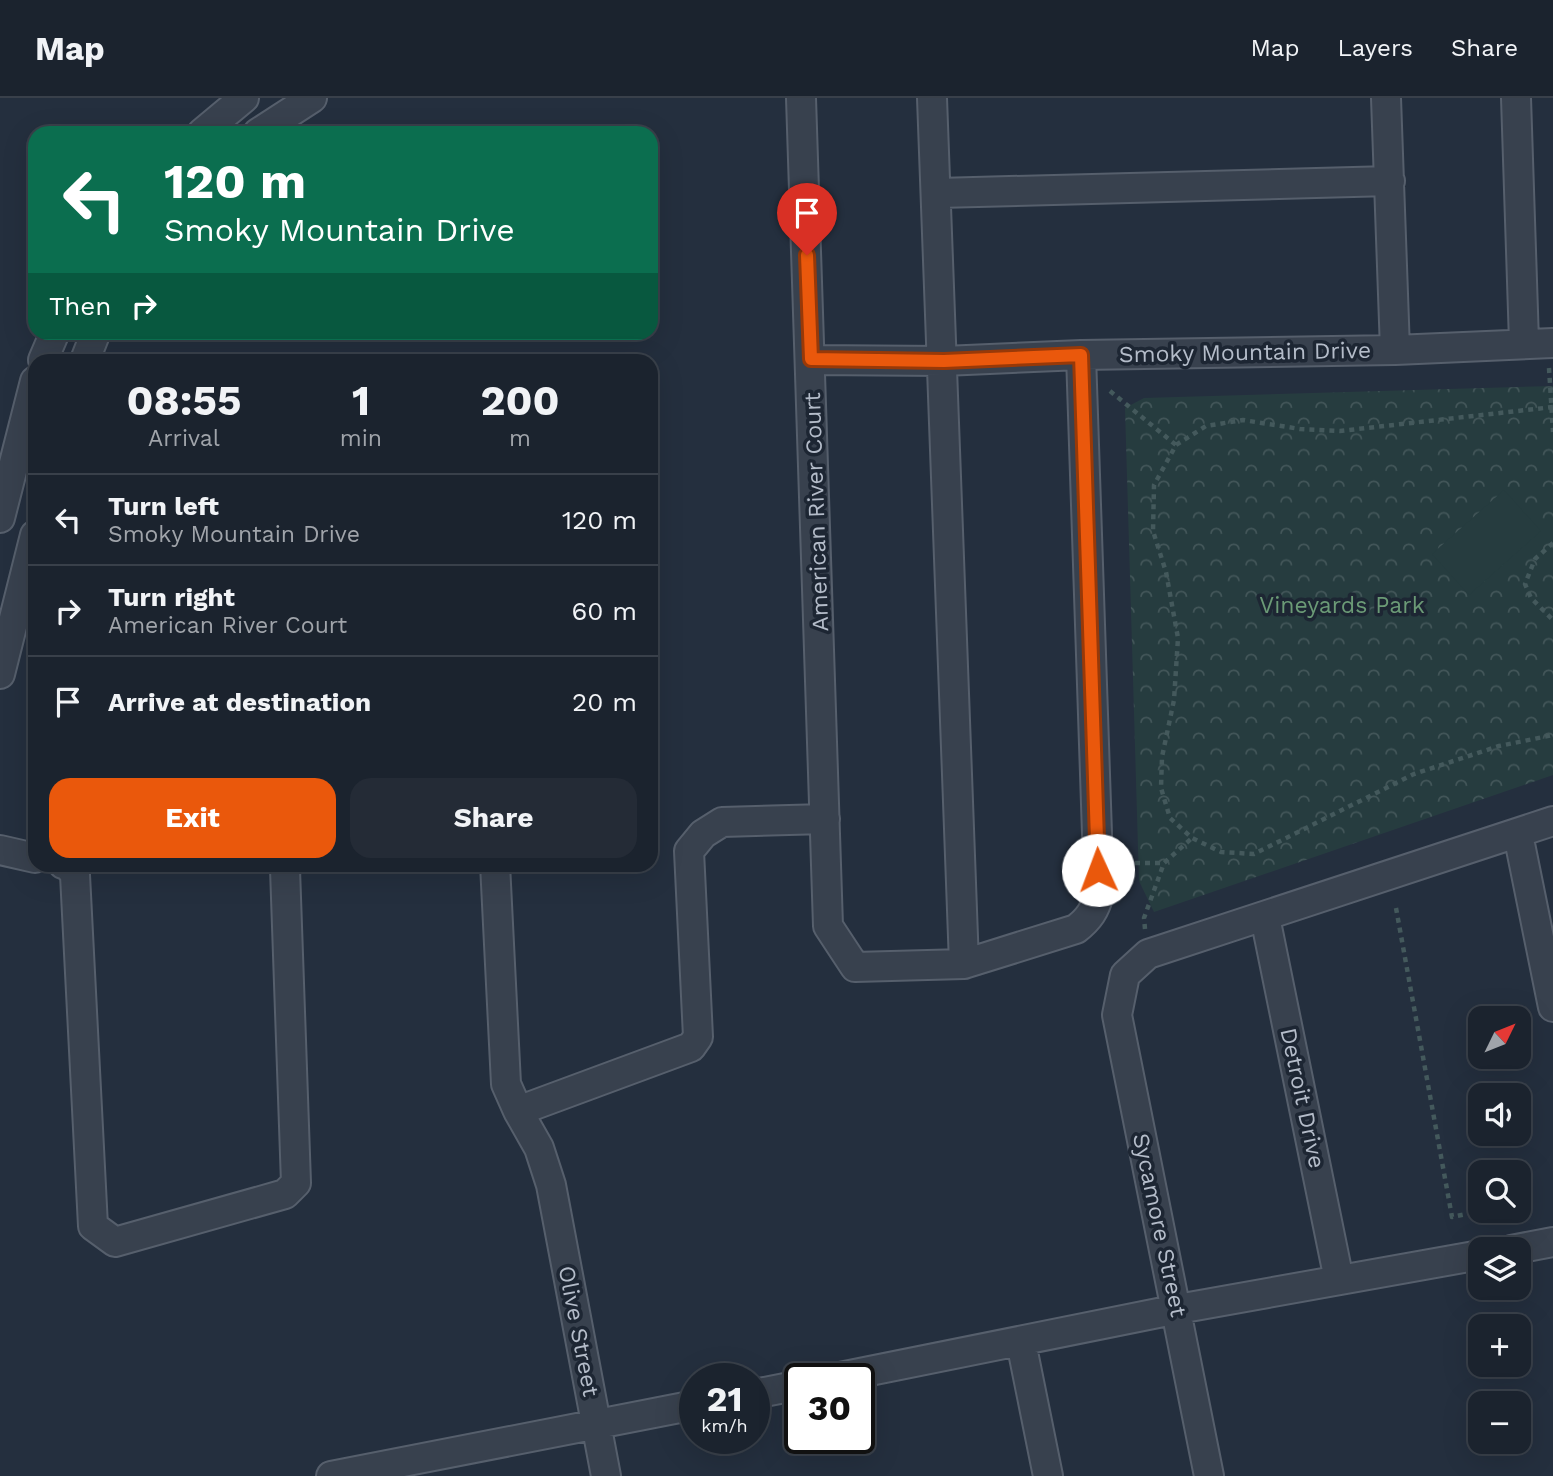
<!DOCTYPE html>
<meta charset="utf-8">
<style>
body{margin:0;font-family:"Work Sans",sans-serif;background:#242b36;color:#f1f3f6;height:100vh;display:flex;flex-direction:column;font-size:26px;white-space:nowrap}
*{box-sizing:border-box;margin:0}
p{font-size:23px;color:#a0a4aa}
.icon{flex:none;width:38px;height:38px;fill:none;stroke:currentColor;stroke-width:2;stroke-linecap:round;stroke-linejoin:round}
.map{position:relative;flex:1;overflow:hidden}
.details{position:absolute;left:28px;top:256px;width:630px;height:518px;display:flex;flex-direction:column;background:#1b232e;border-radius:21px;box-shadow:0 7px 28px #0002,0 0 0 2px #39404a}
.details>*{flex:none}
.banner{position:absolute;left:28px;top:28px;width:630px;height:214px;border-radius:21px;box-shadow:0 7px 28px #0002,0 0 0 2px #39404a;background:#0b6e4f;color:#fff;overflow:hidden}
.needle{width:46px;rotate:47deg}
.controls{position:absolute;left:1468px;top:908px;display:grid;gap:14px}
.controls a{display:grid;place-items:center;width:63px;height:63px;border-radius:14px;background:#1b232e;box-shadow:0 7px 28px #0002,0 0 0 2px #39404a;font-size:35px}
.speed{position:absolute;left:679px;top:1265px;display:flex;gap:14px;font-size:35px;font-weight:700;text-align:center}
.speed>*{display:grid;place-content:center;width:91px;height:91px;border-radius:50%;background:#1b232e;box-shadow:0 7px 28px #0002,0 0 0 2px #39404a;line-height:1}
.speed small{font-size:18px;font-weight:400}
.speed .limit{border:4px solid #111;border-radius:10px;background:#fff;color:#111}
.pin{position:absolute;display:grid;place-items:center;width:60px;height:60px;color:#fff;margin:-72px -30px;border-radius:50% 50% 50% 0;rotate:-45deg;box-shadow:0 0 7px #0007}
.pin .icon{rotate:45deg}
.me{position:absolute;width:77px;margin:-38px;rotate:358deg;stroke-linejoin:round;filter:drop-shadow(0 0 5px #0008)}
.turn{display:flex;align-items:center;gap:24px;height:147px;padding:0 21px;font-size:32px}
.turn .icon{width:91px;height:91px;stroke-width:2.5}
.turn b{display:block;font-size:49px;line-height:60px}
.then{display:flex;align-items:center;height:66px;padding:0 21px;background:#0003;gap:14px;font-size:26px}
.eta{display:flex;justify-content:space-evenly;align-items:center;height:119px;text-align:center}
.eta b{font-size:42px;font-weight:700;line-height:49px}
.cta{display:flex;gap:14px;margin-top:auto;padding:14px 21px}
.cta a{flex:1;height:80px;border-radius:21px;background:#ea580c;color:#fff;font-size:28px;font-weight:700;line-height:80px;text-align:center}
.cta a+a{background:#242b36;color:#f1f3f6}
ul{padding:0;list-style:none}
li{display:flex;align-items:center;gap:21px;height:91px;padding:0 21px;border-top:2px solid #39404a}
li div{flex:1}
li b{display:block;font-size:26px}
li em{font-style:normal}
header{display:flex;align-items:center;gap:42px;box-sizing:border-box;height:98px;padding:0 35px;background:#1b232e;border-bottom:2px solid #39404a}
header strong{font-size:33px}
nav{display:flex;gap:38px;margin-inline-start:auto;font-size:24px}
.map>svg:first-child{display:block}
</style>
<header>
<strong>Map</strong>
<nav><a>Map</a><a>Layers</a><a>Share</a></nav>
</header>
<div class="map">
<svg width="1553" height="1378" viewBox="0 0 1553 1378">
<defs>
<pattern id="park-crowns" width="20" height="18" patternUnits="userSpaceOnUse" patternTransform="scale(1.75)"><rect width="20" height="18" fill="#263c3f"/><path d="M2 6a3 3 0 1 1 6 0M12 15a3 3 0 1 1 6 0" fill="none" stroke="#435659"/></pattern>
</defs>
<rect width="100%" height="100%" fill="#242f3e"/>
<path fill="url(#park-crowns)" d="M1553,288V677L1154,814L1139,783L1125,310L1144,300Z"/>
<path fill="#263c3f" d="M1504,392L1541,433L1469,497L1432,456Z"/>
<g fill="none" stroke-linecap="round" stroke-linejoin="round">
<g stroke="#565f6c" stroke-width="32">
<path id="minor" d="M801,0L828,828L855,869L964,866L1076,831C1089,821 1095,812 1099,796L1081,257
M932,0L964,866
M1386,0L1395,252
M1516,0L1524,244
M202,35L244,0
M258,35L312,0
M938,95L1390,83
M43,262L55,234
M85,262L96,234
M811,262L944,263L1081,257L1395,252L1553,245
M0,420L35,283
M0,576L35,437
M1518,736L1553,909
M0,752L35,760
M63,766L69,768L75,777L93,1128L115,1144L285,1096L296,1085L285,771L289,766
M495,766L506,986L518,1013L691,949L698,939L689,753L703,736L722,724L825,721
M1265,819L1339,1182
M518,1013L539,1050L551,1087L606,1378
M1511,1152L1553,1144
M1021,1244L1048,1378
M830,1281L1178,1211L1480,1157
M754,1296L800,1287
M331,1378L695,1307
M1209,1378L1117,917L1125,877L1148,856L1553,723"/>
</g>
<path stroke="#44595c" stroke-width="4.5" stroke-dasharray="5 5" stroke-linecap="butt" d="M1549,270L1553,334
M1110,293L1176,347
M1553,309L1340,333L1300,331L1243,322L1206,328L1176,347L1154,387L1153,433L1166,474L1178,540L1174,602L1162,659L1161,690L1170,720L1192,740L1221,754L1254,756L1414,676L1499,648L1553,637
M1553,445L1535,461L1525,486L1531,500L1553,522
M1135,765H1164
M1396,810L1452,1119L1471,1115
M1145,831L1144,820L1164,765L1192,740"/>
<use href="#minor" stroke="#38414e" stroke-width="28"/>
</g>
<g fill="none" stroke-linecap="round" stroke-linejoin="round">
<g stroke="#983908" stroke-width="18">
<path id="route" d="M807,157L811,261L944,263L1081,257L1098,772"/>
</g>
<use href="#route" stroke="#ea580c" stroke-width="12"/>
</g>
<g text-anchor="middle" stroke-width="7" stroke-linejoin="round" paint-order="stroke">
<g font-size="23" fill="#b4bcc9" stroke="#1d2633">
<text transform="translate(1245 254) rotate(-1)" y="8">Smoky Mountain Drive</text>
<text transform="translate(816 414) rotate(-92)" y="8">American River Court</text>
<text transform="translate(1303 1000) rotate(78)" y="8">Detroit Drive</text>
<text transform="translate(1160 1127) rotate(78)" y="8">Sycamore Street</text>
<text transform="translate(579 1233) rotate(79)" y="8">Olive Street</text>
</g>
<g font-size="23" fill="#6b9a76" stroke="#1d2633">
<text x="1342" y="515">Vineyards Park</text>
</g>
</g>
</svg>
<div class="controls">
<a><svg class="needle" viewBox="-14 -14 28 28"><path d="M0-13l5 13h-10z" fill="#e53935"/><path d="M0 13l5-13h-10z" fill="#a0a4aa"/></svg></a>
<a><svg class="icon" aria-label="sound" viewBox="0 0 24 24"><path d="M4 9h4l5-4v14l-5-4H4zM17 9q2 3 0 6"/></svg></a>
<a><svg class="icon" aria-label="search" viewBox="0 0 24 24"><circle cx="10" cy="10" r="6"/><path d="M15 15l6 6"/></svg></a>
<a><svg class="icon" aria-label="layers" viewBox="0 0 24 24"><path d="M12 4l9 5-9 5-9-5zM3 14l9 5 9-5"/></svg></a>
<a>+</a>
<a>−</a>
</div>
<div class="speed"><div>21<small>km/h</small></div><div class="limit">30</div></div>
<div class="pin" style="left:807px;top:157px;background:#d93025"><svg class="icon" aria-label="arrive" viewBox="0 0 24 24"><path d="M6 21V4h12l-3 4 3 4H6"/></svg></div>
<svg class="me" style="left:1098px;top:772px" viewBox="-20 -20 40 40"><circle r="19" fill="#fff"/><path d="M0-13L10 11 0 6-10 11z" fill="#ea580c"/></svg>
<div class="banner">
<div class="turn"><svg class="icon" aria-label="left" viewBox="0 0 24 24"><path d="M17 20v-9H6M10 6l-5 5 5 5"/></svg><div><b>120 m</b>Smoky Mountain Drive</div></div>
<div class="then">Then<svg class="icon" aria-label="right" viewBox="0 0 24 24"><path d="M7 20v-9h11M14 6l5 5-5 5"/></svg></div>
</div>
<section class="details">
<div class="eta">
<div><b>08:55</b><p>Arrival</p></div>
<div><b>1</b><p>min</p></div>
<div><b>200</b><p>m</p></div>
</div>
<ul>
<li><svg class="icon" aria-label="left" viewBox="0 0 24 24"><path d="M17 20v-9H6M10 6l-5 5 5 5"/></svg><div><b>Turn left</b><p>Smoky Mountain Drive</p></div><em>120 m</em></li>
<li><svg class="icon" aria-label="right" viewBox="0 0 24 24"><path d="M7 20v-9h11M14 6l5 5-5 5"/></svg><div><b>Turn right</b><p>American River Court</p></div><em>60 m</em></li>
<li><svg class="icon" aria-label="arrive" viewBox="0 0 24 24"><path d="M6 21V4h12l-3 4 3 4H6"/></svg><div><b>Arrive at destination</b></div><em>20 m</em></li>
</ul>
<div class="cta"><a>Exit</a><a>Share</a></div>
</section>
</div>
